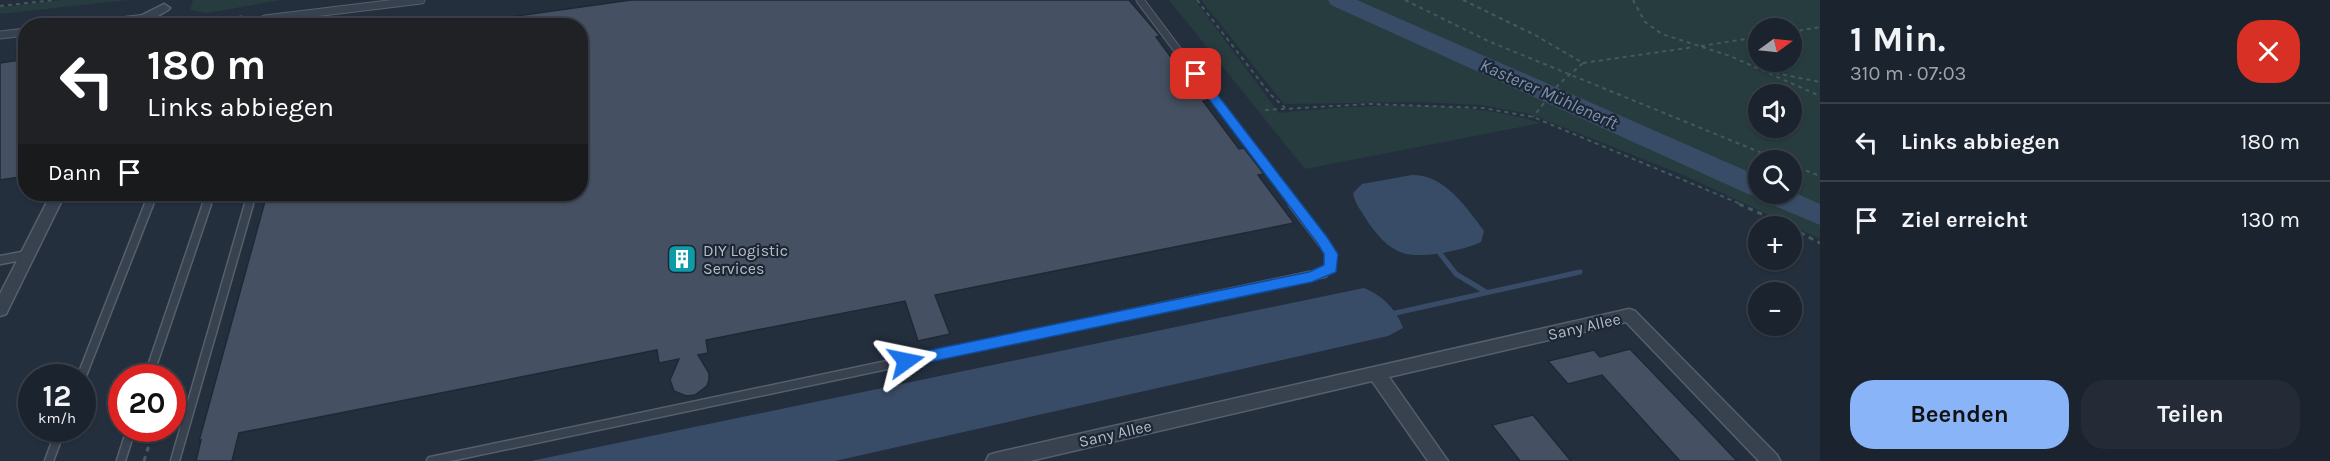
<!DOCTYPE html>
<html lang="de">
<meta charset="utf-8">
<style>
body{margin:0;font-family:Karla,sans-serif;background:#242b36;color:#f1f3f6;height:100vh;display:flex;flex-direction:column;font-size:22px;white-space:nowrap}
*{box-sizing:border-box;margin:0}
p{font-size:20px;color:#a0a4aa}
.icon{flex:none;width:33px;height:33px;fill:none;stroke:currentColor;stroke-width:2;stroke-linecap:round;stroke-linejoin:round}
.map{position:relative;flex:1;overflow:hidden}
.details{display:flex;flex-direction:column;background:#1b232e;width:510px}
.details>*{flex:none}
.hud{position:absolute;left:18px;top:18px;width:570px;height:183px;border-radius:24px;box-shadow:0 2px 4px #0004,0 0 0 2px #39404a;background:#202124;color:#fff;overflow:hidden}
.needle{width:39px;rotate:75deg}
.buttons{position:absolute;left:1748px;top:18px;display:grid;gap:12px}
.buttons a{display:grid;place-items:center;width:54px;height:54px;border-radius:50%;background:#1b232e;box-shadow:0 2px 4px #0004,0 0 0 2px #39404a;font-size:30px}
.speed{position:absolute;left:18px;top:364px;display:flex;gap:12px;font-size:30px;font-weight:700;text-align:center}
.speed>*{display:grid;place-content:center;width:78px;height:78px;border-radius:50%;background:#1b232e;box-shadow:0 2px 4px #0004,0 0 0 2px #39404a;line-height:1}
.speed small{font-size:15px;font-weight:400}
.speed .limit{border:9px solid #d22;background:#fff;color:#111}
.pin{position:absolute;display:grid;place-items:center;width:51px;height:51px;color:#fff;margin:-26px;border-radius:12px;box-shadow:0 3px 9px #0006}
.me{position:absolute;width:66px;margin:-33px;rotate:78deg;stroke-linejoin:round;filter:drop-shadow(0 0 4px #0008)}
.turn{display:flex;align-items:center;gap:21px;height:126px;padding:0 30px;font-size:27px}
.turn .icon{width:78px;height:78px;stroke-width:2.5}
.turn b{display:block;font-size:42px;line-height:51px}
.then{display:flex;align-items:center;height:57px;padding:0 30px;background:#0003;gap:12px;font-size:22px}
.round{display:grid;place-items:center;flex:none;width:63px;height:63px;border-radius:24px;background:#242b36}
.headline{display:flex;align-items:center;justify-content:space-between;height:102px;padding:0 30px}
h1{font-size:36px;font-weight:700;line-height:45px}
.action{display:flex;gap:12px;margin-top:auto;padding:12px 30px}
.action a{flex:1;height:69px;border-radius:24px;background:#8ab4f8;color:#111;font-size:24px;font-weight:700;line-height:69px;text-align:center}
.action a+a{background:#242b36;color:#f1f3f6}
ul{padding:0;list-style:none}
li{display:flex;align-items:center;gap:18px;height:78px;padding:0 30px;border-top:2px solid #39404a}
li div{flex:1}
li b{display:block;font-size:22px}
li em{font-style:normal}
main{display:flex;flex:1;min-height:0}
.map>svg:first-child{display:block}
</style>
<main>
<div class="map">
<svg width="1820" height="461" viewBox="0 0 1820 461">
<rect width="100%" height="100%" fill="#242f3e"/>
<path fill="#263c3f" fill-rule="evenodd" d="M61,0H128L0,14V7Z
M193,0H281L207,13L190,10Z
M1169,0H1195L1279,113C1359,105 1462,98 1541,123L1305,169Z
M1201,0H1334L1557,104L1758,190V194H1767L1820,216V239L1688,177L1530,114L1481,105L1419,102L1284,104Z
M1345,0H1820V213L1777,194H1791V160H1758V185ZM1791,28V62H1758V28ZM1758,94H1791V128H1758Z"/>
<path fill="#394c67" d="M1412,175C1444,174 1467,208 1484,231L1481,242C1464,250 1426,258 1407,254C1390,251 1377,235 1368,222C1362,212 1355,204 1353,193L1362,184Z
M1364,288C1382,295 1397,310 1403,328L1388,336L835,461H531Z"/>
<g fill="none" stroke-linecap="round" stroke-linejoin="round">
<path stroke="#394c67" stroke-width="5" d="M1435,247L1456,274L1486,292
M1391,314L1580,272"/>
<path fill="#394c67" fill-rule="evenodd" d="M1328,0H1357L1758,176V194H1791V191L1820,204V225L1763,201L1760,196L1748,194L1331,5Z"/>
</g>
<path fill="#455162" stroke="#1f2835" stroke-width="1.5" d="M631,0H1129L1160,36L1156,37L1187,79L1191,78L1208,100L1203,101L1239,149L1244,148L1264,174L1258,175L1294,223L935,295L950,334L918,341L905,301L706,340L708,353L698,355L709,373V380L707,386L695,395L686,396L674,391L670,380L679,359L659,363L657,350L239,433L232,461H196L201,440L199,441L267,194H580V26H503V18Z
M26,59V176L0,180V63Z
M1630,349L1704,426L1737,461H1680L1602,375L1568,384L1548,361L1594,350L1600,357Z
M1533,415L1571,461H1520L1492,425Z"/>
<g fill="none" stroke-linecap="round" stroke-linejoin="round">
<g stroke="#565f6c" stroke-width="9">
<path id="service-far1" d="M1140,0L1294,205
M76,26L146,18
M249,26L265,19L421,0
M297,26L309,16
M0,35L26,32
M149,205L153,194
M206,205L210,194
M249,205L252,194"/>
</g>
<g stroke="#565f6c" stroke-width="11">
<path id="service" d="M0,260L27,255
M81,378L149,204
M148,378L207,204
M49,461L61,429
M121,461L131,429
M175,461L249,204
M431,461L1324,273L1331,265V254L1293,204"/>
</g>
<g stroke="#565f6c" stroke-width="3">
<path id="minor" d="M164,4L170,8L168,10L151,20L148,26H136L142,15Z
M51,194H65L8,310L6,314L0,316V294Z
M1629,309L1635,311L1777,455L1780,461H1759L1626,322L1389,377L1448,461H1428L1372,381L1030,461H986L989,455L995,453Z"/>
</g>
<path stroke="#44595c" stroke-width="2" stroke-dasharray="4 4" stroke-linecap="butt" d="M1197,0L1270,94L1285,108
M1405,0L1488,41L1779,160
M1463,0L1535,35L1583,63L1559,84L1533,117
M1633,0L1645,22L1662,34L1730,56L1820,96
M0,6L54,0
M183,26L244,16
M1791,32L1820,27
M1701,46L1758,37
M1583,63L1694,47
M1775,73L1820,82
M1265,110L1370,104L1483,108L1533,117L1743,205
M1791,165L1820,176"/>
<path stroke="#44595c" stroke-width="3" stroke-dasharray="5 5" stroke-linecap="butt" d="M1739,204L1789,226
M1791,228L1820,243
M144,461L150,442"/>
<use href="#service-far1" stroke="#38414e" stroke-width="7"/>
<use href="#service" stroke="#38414e" stroke-width="8"/>
<use href="#minor" fill="#38414e" fill-rule="evenodd"/>
</g>
<path fill="#1a73e8" stroke="#114b97" stroke-width="1.5" d="M1196,71L1200,72L1327,237L1338,254L1336,272L1312,282L906,367L901,365L898,361L901,357L906,355L1309,272L1324,265V254L1318,244L1190,74Z"/>
<defs>
<g id="building-square" transform="scale(1.5)"><rect x="-9" y="-9" width="18" height="18" rx="4" fill="#0f9aa8" stroke="#1d2633"/><path d="M-4-6H4V6H1V3H-1V6H-4ZM-2.5-4.3h1.7v1.8h-1.7ZM.8-4.3h1.7v1.8H.8ZM-2.5-1h1.7V.8h-1.7ZM.8-1h1.7V.8H.8Z" fill="#fff"/></g>
</defs>
<g fill-rule="evenodd">
<use href="#building-square" x="682" y="259"/>
</g>
<g text-anchor="middle" stroke-width="4.5" stroke-linejoin="round" paint-order="stroke">
<g font-size="16" fill="#b4bcc9" stroke="#1d2633" text-anchor="start">
<text x="703" y="256">DIY Logistic<tspan x="703" dy="18">Services</tspan></text>
</g>
<g font-size="16" fill="#b4bcc9" stroke="#1d2633">
<text transform="translate(1584 326) rotate(-13)" y="6">Sany Allee</text>
<text transform="translate(1115 433) rotate(-13)" y="6">Sany Allee</text>
</g>
<g font-size="18" font-style="italic" fill="#7c92b1" stroke="#1d2633">
<text transform="translate(1549 94) rotate(24)" y="6">Kasterer Mühlenerft</text>
</g>
</g>
</svg>
<div class="buttons">
<a><svg class="needle" viewBox="-14 -14 28 28"><path d="M0-13l5 13h-10z" fill="#e53935"/><path d="M0 13l5-13h-10z" fill="#a0a4aa"/></svg></a>
<a><svg class="icon" aria-label="sound" viewBox="0 0 24 24"><path d="M4 9h4l5-4v14l-5-4H4zM17 9q2 3 0 6"/></svg></a>
<a><svg class="icon" aria-label="search" viewBox="0 0 24 24"><circle cx="10" cy="10" r="6"/><path d="M15 15l6 6"/></svg></a>
<a>+</a>
<a>−</a>
</div>
<div class="speed"><div>12<small>km/h</small></div><div class="limit">20</div></div>
<div class="pin" style="left:1196px;top:74px;background:#d93025"><svg class="icon" aria-label="arrive" viewBox="0 0 24 24"><path d="M6 21V4h12l-3 4 3 4H6"/></svg></div>
<svg class="me" style="left:906px;top:361px" viewBox="-20 -20 40 40"><path d="M0-17L14 15 0 8-14 15z" fill="#1a73e8" stroke="#fff" stroke-width="4"/></svg>
<div class="hud">
<div class="turn"><svg class="icon" aria-label="left" viewBox="0 0 24 24"><path d="M17 20v-9H6M10 6l-5 5 5 5"/></svg><div><b>180 m</b>Links abbiegen</div></div>
<div class="then">Dann<svg class="icon" aria-label="arrive" viewBox="0 0 24 24"><path d="M6 21V4h12l-3 4 3 4H6"/></svg></div>
</div>
</div>
<section class="details">
<div class="headline"><div><h1>1 Min.</h1><p>310 m · 07:03</p></div><a class="round" style="background:#d93025;color:#fff"><svg class="icon" aria-label="close" viewBox="0 0 24 24"><path d="M6 6l12 12M18 6L6 18"/></svg></a></div>
<ul>
<li><svg class="icon" aria-label="left" viewBox="0 0 24 24"><path d="M17 20v-9H6M10 6l-5 5 5 5"/></svg><div><b>Links abbiegen</b></div><em>180 m</em></li>
<li><svg class="icon" aria-label="arrive" viewBox="0 0 24 24"><path d="M6 21V4h12l-3 4 3 4H6"/></svg><div><b>Ziel erreicht</b></div><em>130 m</em></li>
</ul>
<div class="action"><a>Beenden</a><a>Teilen</a></div>
</section>
</main>
